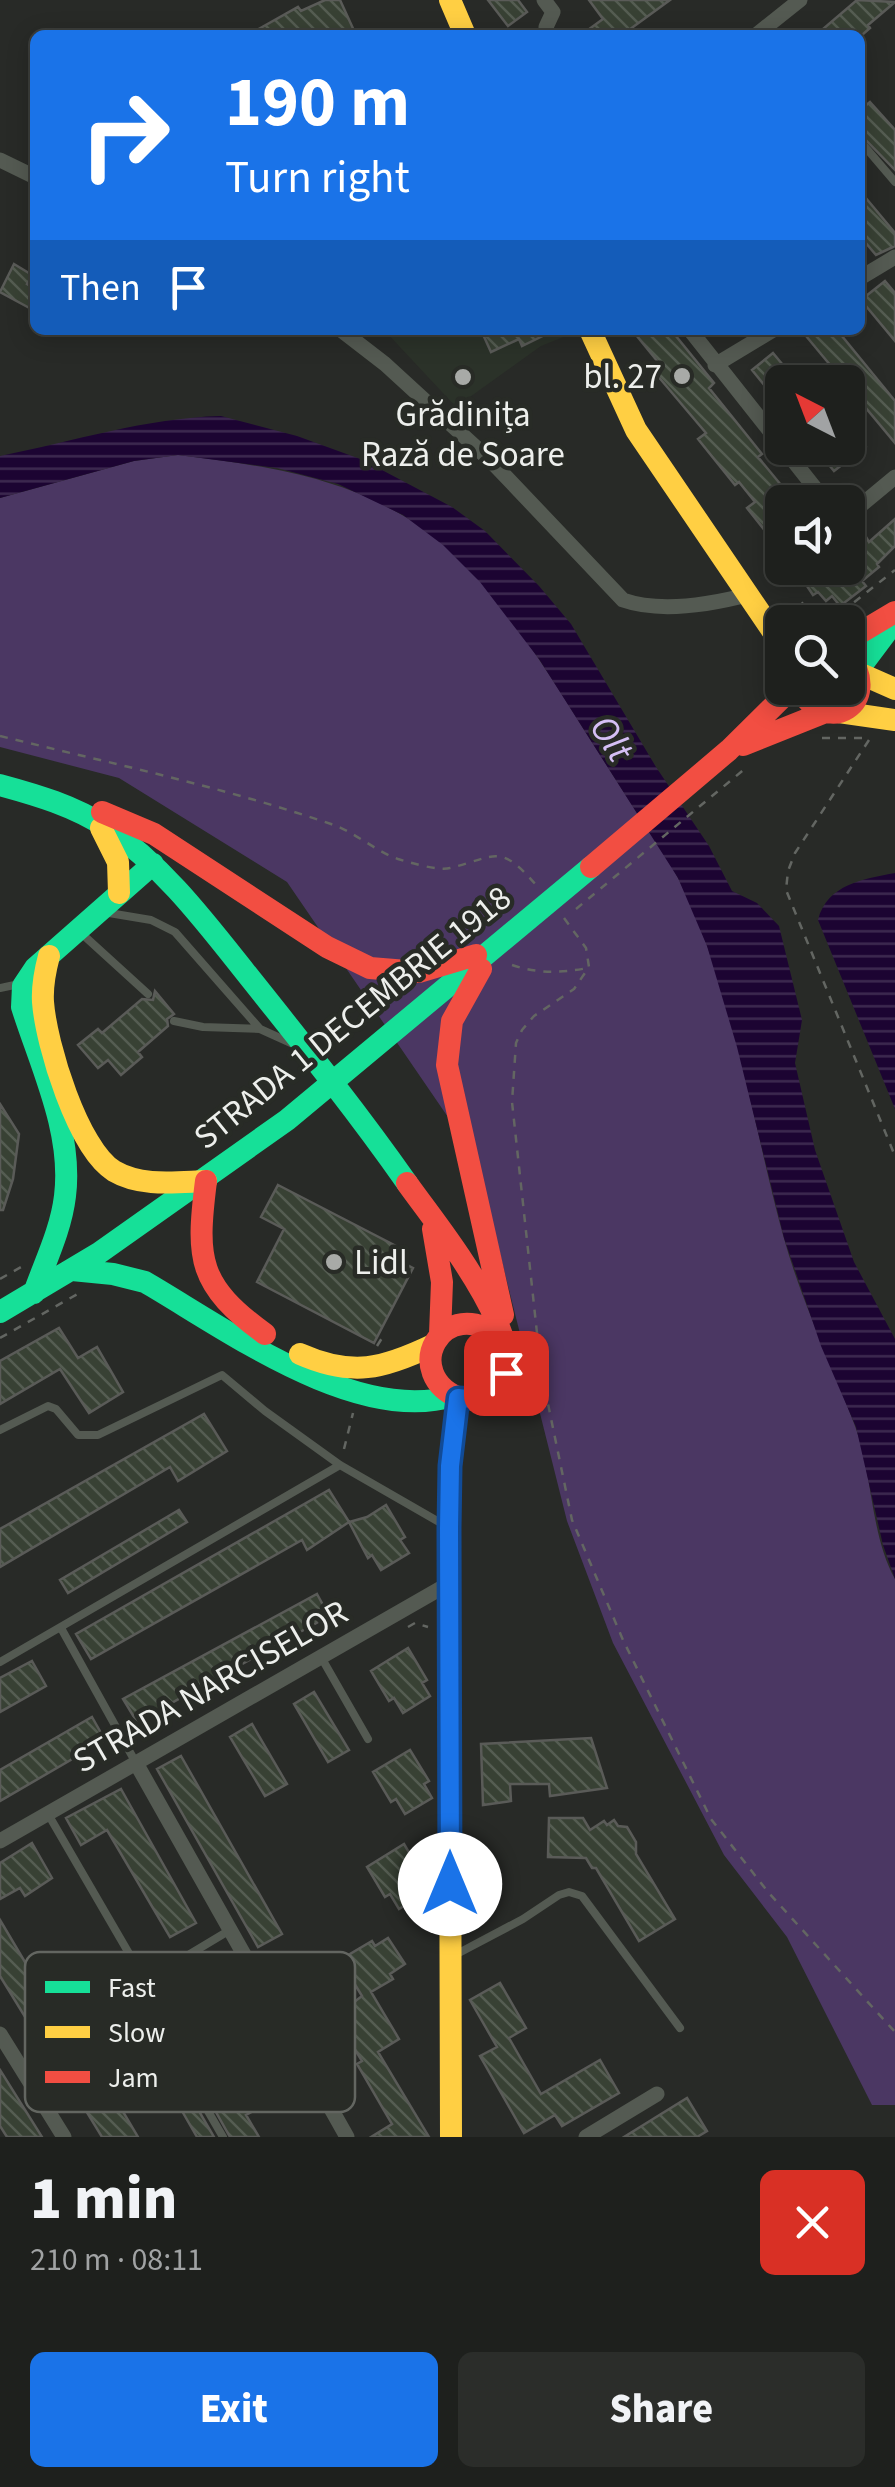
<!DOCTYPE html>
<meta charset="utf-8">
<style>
body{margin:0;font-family:"Source Sans 3",sans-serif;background:#2b2d2a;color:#f1f3f6;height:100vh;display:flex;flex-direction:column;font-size:38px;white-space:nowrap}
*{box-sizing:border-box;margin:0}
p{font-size:32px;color:#a1a3a4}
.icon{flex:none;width:55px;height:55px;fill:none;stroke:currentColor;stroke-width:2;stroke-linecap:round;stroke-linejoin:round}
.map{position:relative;height:2137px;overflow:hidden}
.sheet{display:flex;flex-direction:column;background:#1e201d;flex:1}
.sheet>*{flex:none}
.guide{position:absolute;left:30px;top:30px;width:835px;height:305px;border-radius:15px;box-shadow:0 5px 25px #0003,0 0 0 2px #3c3e3b;background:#1a73e8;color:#fff;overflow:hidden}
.needle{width:65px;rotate:318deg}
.buttons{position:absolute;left:765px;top:365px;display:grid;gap:20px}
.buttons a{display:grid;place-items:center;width:100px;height:100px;border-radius:15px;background:#1e201d;box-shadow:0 5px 25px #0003,0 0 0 2px #3c3e3b;font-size:50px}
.pin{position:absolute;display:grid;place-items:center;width:85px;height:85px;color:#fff;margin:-42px;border-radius:20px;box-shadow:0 5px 15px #0006}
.me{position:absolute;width:110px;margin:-55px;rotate:0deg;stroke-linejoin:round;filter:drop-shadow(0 0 8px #0008)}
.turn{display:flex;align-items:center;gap:35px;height:210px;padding:0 30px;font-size:45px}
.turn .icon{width:130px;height:130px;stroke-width:2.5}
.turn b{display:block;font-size:70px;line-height:85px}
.then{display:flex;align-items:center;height:95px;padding:0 30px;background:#0003;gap:20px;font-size:38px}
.round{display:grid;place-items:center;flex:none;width:105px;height:105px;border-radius:15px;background:#2b2d2a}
.summary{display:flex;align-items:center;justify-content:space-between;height:170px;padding:0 30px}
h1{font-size:60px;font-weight:800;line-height:75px}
.button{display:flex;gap:20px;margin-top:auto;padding:20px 30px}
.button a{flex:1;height:115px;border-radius:15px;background:#1a73e8;color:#fff;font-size:40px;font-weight:800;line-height:115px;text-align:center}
.button a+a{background:#2b2d2a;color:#f1f3f6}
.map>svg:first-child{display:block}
</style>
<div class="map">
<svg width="895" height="2137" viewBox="0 0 895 2137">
<defs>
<pattern id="water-rules" width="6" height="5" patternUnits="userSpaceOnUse" patternTransform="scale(2.5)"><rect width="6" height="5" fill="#1c0432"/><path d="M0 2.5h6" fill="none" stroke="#3d2950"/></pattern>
<pattern id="building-back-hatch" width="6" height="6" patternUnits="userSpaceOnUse" patternTransform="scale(2.5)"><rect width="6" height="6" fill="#384134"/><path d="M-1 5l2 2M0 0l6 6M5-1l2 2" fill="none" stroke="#555d52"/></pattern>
</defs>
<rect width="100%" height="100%" fill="#282a27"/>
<path fill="#2b3229" d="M384,330H563L566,336L541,346L456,407Z"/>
<path fill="#4b3763" d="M178,455C257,465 332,474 402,515C474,557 522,632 566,701C591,741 617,782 643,822C655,841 669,860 679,880C734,990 751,1117 783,1235C801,1301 831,1362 855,1426C873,1474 870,1534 895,1579V2105H872L787,1937L724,1855L613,1643L567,1521L476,1158L287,882L119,778L0,747V498L134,461Z"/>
<path fill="url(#water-rules)" d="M221,416L297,436L363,460L452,507L485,531L539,586L571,624L656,767L709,846L732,891L757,903L779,926L802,1020L795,1063L815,1150L854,1262L895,1339V1579L883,1545L856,1427L821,1346L784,1238L737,1047L707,946L678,878L539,659L480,582L443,545L403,515L338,484L277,468L178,455L134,461L0,498V456C75,441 145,418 221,416Z
M895,873V1109L818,920C827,884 864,879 895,873Z"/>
<path fill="url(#building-back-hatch)" stroke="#5a5b58" stroke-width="2.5" d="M325,0H340L356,35H248L298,7L301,11Z
M488,0H518L527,12L508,26Z
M589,0H670L622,35H581L603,19Z
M857,0L895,2L868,25L870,28L862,35H816Z
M870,102L895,130V170L860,134V110Z
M860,191L895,233V246L876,255L860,236Z
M14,264L32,275L27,284L35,289V311L0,292Z
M885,281L895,293V341L861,300Z
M481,330H555L522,346L519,339L491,352Z
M632,330H671L714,383L709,388L762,454L758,457L795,502H782V552L747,508L755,502L739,482L735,485L698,439L706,433L651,368L658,362Z
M813,330H837L895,401V443L806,336Z
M773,353L797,382H782V407L752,370Z
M815,448H864L834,471Z
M895,519V546L877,564L879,567L862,581L866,586L840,606L832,596L826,601L818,592L813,595L795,568H848V546L855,539L859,543L866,537L869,542Z
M155,991L174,1014L167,1019L168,1026L138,1052L142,1057L121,1075L108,1060L98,1068L78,1045L98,1029L102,1033L142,999L153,1000Z
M0,1104L19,1134L13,1179L3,1210H0Z
M278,1185L396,1246L390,1256L413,1268L374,1343L257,1282L284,1229L261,1217Z
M59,1328L78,1358L97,1347L123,1392L89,1413L60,1369L0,1404V1361Z
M204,1414L227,1451L178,1481L170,1467L0,1567V1529Z
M329,1490L349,1522L307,1550L302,1540L91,1659L76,1634Z
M386,1505L405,1537L400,1540L409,1553L381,1570L372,1555L368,1558L349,1522L367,1517Z
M179,1510L187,1522L68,1593L60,1580Z
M317,1594L329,1616L137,1722L123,1699Z
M408,1648L427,1680L422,1683L430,1696L403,1713L394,1698L389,1701L371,1671Z
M32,1661L46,1686L0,1712V1678Z
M314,1692L349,1750L328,1762L294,1704Z
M92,1717L105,1740L0,1801V1770Z
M252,1724L287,1784L265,1796L230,1737Z
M591,1738L607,1788L550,1796L549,1784H510L511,1801L483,1805L481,1744Z
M410,1750L429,1781L424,1784L432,1798L405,1814L396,1799L391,1802L373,1772Z
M181,1756L282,1934L258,1947L157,1769Z
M121,1789L196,1923L170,1937L107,1830L81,1845L66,1818Z
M549,1818H583L590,1830L604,1821L607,1825L614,1820L618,1826L627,1827L636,1842V1854L675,1919L639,1941L596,1868H592L586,1858L548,1857Z
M32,1843L52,1878L25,1896L20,1888L0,1899V1863Z
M404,1844L423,1876L418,1879L426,1892L399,1909L390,1894L385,1897L367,1867Z
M0,1920L73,2043L80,2039L138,2137H102L41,2037L38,2038L0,1976Z
M388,1938L405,1964L390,1974L393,1979L371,1992L399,2039L378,2052L429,2137H371L392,2124L357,2064L362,2061L343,2030L348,2027L340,2013L362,1996L340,1960L372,1941L375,1946Z
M208,1956L291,2091L246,2115L259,2137H230L180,2048L217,2026L200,1999L177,2013L159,1986Z
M500,1983L526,2028L509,2038L541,2094L600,2060L619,2093L562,2126L555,2115L524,2133L480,2056L497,2047L470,2000Z
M167,2056L214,2137H197L155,2064Z
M0,2070L42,2137H7L0,2126Z
M687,2098L707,2131L697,2137H624Z"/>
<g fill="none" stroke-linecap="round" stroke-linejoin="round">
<path stroke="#636662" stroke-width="2.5" stroke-dasharray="8 8" stroke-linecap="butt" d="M785,618L804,602L821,622
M829,622L895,570
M0,736C110,763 223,787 331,824C355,832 375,851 398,859C411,863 438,871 450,868C496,857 499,842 536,885
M822,738H864
M869,740L795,853L788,871L786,890L895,1156
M576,909L747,767
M564,918L586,948L589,967L574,989L534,1016L522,1030L516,1043L512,1102L541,1370L572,1520L623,1640L711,1819L768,1892L895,2032
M512,965C539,974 560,973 588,968
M0,1279L21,1267
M0,1338L81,1292
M377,1346L382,1338
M344,1449L353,1413
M408,1627L415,1623L428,1627"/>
<path stroke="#545a52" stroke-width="8" d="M860,141L895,182
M109,913L151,920L175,932L260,1029
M81,933L148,994
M0,988L19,984
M174,1021L203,1027L260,1029L291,1043
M0,1430L48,1406L56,1409L78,1435H98L222,1375L265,1411L340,1465L446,1526
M61,1628L136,1763
M321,1657L368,1739
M0,1662L340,1465
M48,1814L145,1981
M453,1956L523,1919L559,1895L569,1892L582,1896L680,2028
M223,2137L140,1994L145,1981L230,1930"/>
<path stroke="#545a52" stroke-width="15" d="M544,0L553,12L546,27L547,35
M756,35L800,0
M0,160L35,177
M860,278L895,257
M341,330L385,364L492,462L623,600C660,613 713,604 751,594
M690,330L826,502
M715,365L773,330
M848,516L895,477
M136,1763L347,2137
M0,1841L450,1583
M0,2034L64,2137
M586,2137L657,2094"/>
<path stroke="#16e098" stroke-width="22" d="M859,669L895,621
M0,785C37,795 74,806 106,827C168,869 212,931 258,988C309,1052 360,1116 407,1183
M72,1270L113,1274L145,1282C226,1329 356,1425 453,1396
M34,1293C45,1262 61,1230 65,1196C73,1132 41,1067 22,1007L23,986L35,968L153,864
M0,1312L99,1253L287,1120L591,867
M450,1756V1466L458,1398"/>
<path stroke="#ffcf43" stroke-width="22" d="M450,0L465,35
M590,330L636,430L782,645
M861,674L895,689
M839,712L895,720
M101,828L118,862L119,893
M49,956C45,971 42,986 43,1002C46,1044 78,1149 114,1171C141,1187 176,1182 206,1181
M300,1354C352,1377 383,1369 433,1345
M450,1756L451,2137"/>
<path stroke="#f24e42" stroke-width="22" d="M848,640L895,612
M799,688C827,739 884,702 848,655
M743,745L823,713
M102,812L154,834L327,947L370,968L419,972L476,955
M591,867L729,750L792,688
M481,969L452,1021L447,1065L503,1315
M206,1181C196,1260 198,1285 265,1334
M407,1183C430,1217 582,1398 462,1399C398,1376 442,1289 503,1339
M433,1229L442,1282L440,1334"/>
</g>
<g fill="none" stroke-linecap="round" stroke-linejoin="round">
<g stroke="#114b97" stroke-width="25">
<path id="route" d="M450,1884L449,1528L450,1466L458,1398C481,1401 495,1393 506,1373"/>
</g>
<use href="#route" stroke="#1a73e8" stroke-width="18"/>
</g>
<g fill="#a8aaa7" stroke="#282b26" stroke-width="4">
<circle cx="682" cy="376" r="10"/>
<circle cx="463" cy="377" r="10"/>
<circle cx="334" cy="1262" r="10"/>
</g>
<g text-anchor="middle" stroke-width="9" stroke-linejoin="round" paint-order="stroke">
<g font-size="35" fill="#edefec" stroke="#282b26" text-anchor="end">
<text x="662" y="388">bl. 27</text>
<text x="463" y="426" text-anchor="middle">Grădinița<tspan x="463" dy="40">Rază de Soare</tspan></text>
<text x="354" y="1274" text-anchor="start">Lidl</text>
</g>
<g font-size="35" fill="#edefec" stroke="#282b26">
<text transform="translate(352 1017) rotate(-39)" y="12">STRADA 1 DECEMBRIE 1918</text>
<text transform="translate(210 1686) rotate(-30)" y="12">STRADA NARCISELOR</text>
</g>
<g font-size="38" font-style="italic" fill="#d5bff5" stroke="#282b26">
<text transform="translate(612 738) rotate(57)" y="13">Olt</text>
</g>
</g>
<rect x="25" y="1952" width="330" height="160" rx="15" fill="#282b26" stroke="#636661" stroke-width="2.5"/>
<rect x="45" y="1981" width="45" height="12" fill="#16e098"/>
<rect x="45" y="2026" width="45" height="12" fill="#ffcf43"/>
<rect x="45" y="2071" width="45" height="12" fill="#f24e42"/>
<g font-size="28" fill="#edefec">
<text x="108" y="1997">Fast</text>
<text x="108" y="2042">Slow</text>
<text x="108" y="2087">Jam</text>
</g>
</svg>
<div class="buttons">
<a><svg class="needle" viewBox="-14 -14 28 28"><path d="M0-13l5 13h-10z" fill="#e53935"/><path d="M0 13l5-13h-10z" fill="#a1a3a4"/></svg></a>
<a><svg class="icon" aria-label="sound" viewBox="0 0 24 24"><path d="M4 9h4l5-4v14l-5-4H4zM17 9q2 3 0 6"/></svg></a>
<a><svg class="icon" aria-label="search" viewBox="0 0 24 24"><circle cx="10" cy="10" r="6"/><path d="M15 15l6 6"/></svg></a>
</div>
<div class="pin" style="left:506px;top:1373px;background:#d93025"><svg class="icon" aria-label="arrive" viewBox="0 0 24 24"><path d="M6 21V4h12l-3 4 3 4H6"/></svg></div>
<svg class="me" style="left:450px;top:1884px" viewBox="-20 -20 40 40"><circle r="19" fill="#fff"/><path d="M0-13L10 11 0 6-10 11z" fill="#1a73e8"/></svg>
<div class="guide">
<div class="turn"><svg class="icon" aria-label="right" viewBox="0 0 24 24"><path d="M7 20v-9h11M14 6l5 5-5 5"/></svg><div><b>190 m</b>Turn right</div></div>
<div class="then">Then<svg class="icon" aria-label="arrive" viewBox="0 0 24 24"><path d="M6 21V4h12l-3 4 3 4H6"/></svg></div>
</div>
</div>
<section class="sheet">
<div class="summary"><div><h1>1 min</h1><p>210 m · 08:11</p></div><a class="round" style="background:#d93025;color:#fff"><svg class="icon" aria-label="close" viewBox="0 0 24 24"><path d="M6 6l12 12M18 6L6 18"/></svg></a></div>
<div class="button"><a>Exit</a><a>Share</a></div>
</section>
